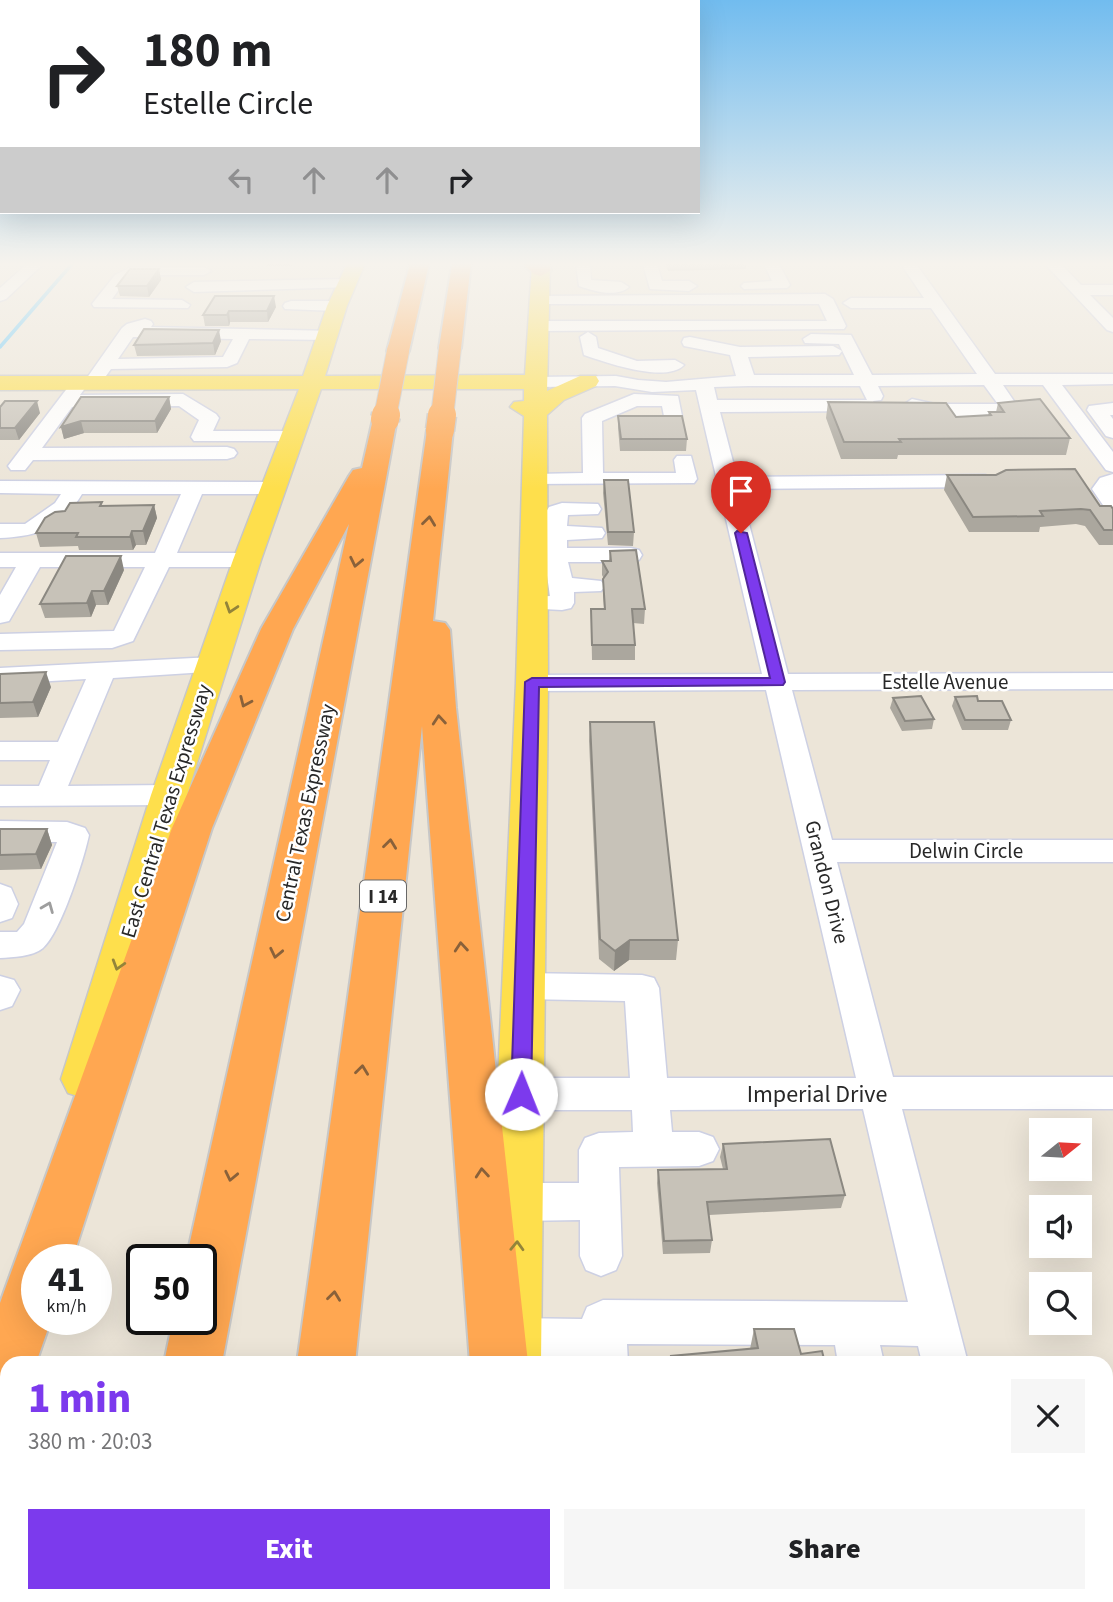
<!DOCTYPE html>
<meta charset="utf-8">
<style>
body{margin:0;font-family:"Source Sans 3",sans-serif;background:#f6f6f6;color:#202124;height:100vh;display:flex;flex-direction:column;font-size:26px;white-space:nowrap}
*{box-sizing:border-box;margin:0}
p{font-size:23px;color:#757577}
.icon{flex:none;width:38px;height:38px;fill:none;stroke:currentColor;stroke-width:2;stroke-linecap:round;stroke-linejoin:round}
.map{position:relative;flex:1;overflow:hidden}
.panel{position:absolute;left:0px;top:1356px;width:1113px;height:247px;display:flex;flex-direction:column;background:#fff;border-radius:21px 21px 0 0;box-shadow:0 7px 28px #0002}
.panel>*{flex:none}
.top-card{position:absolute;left:0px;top:0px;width:700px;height:214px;box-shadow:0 7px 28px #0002;background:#fff;color:#202124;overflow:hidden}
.needle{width:46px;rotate:72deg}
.buttons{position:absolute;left:1029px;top:1118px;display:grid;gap:14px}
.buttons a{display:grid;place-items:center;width:63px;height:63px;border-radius:0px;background:#fff;box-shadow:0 7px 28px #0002;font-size:35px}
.speed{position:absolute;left:21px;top:1244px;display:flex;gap:14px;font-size:35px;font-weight:700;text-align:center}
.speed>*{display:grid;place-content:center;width:91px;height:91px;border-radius:50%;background:#fff;box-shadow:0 7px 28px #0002;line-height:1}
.speed small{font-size:18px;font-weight:400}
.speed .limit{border:4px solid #111;border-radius:10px;background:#fff;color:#111}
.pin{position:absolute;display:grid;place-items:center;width:60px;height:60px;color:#fff;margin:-72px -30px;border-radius:50% 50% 50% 0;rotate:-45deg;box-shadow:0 0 7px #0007}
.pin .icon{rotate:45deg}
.me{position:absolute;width:77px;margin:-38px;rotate:1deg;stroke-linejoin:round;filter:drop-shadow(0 0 5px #0008)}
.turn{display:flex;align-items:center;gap:24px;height:147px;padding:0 28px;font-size:32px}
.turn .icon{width:91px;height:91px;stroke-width:2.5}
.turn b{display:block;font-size:49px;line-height:60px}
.lanes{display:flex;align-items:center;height:66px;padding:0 28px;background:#0003;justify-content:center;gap:35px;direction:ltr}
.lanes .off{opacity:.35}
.round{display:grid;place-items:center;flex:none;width:74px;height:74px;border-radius:0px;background:#f6f6f6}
.head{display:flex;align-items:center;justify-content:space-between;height:119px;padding:0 28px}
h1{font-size:42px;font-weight:800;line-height:52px;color:#7c3aed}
.primary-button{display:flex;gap:14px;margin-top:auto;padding:14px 28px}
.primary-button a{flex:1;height:80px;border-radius:0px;background:#7c3aed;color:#fff;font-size:28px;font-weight:800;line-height:80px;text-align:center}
.primary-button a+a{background:#f6f6f6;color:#202124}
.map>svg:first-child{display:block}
</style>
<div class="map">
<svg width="1113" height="1602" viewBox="0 0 1113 1602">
<rect width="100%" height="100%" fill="#ece5d8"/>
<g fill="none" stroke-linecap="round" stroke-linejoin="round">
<path stroke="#60c7fa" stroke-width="3.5" d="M0,347L72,264"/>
<g stroke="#cdd0e3" stroke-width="3">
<path id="minor" d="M27,264H43L6,299L0,301V288Z
M576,264H590L591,280L621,282L629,287C617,298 593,291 579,286Z
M643,264H657L662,281H689L697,286L689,291L650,289Z
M764,264H779L790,285L787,288L744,289L741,286L744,283L772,281Z
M901,264H916L995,374H1113V384L1062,385L1113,452V472L1106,470L1043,385H1003L1018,407C1004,425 927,414 905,409L903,405L912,399L935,404H998L984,385L878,386L883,396L881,400L873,401L875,405L873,409L866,411L720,412L737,477L985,475L992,477L995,481L992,485L985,487L740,489L788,674L1113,673V689L792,690L832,840H1113V862H837L893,1077H1113V1109H902L968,1363H922L918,1346L880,1345L884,1363H838L835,1345L627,1344L628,1363L514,1362L498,1356L492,1340L498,1324L514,1318L582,1319L587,1307L603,1300L908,1302L863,1109L670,1110L672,1132H699L713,1137L719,1149L713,1161L699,1166L619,1167L622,1256L616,1270L601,1276L586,1270L580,1256V1220L518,1221L504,1215L498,1202L504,1189L518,1183H579V1150L585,1138L599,1133L633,1132L632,1110H521L508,1105L502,1094L508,1083L521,1078H630L625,1001L524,999L512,996L507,986L512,976L524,973L642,975L654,978L659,988L667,1078H856L766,690L532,691L523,689L519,683L523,677L532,675L762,674L696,390L652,392L615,386L536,387L527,382L536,377L616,376L638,380L666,382L736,376L730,355L684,346L682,342L684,338L690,337L740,347L833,346L842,351L839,355L748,357L754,375H854L839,344L805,343L803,339L811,334L851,335L872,375L977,374L931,308H851L843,303L851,298H924ZM748,386H860L867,400H717L714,387Z
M1045,264H1061L1081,285H1113V295H1090L1113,318V332L1107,330Z
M131,267H204L211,271L204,275H134L125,281L112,299L182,300L190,305L188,308L94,307L92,304L115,275Z
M347,279L352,281L355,284L352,287L194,292L186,287L194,282Z
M825,294L833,299L846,326L844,329L537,331L529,326L537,321H827L819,304H532L530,301L532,298L538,296Z
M291,301H337L345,306L337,311L285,309L283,306L285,303Z
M145,319L151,321L153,324L151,327L335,331L337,335L335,339L329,340L249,339L237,363L227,367L111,369L98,387H86L80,395L183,394L216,414L219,418L213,431H293L300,433L303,437L300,441H194L191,437L199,420L179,406L72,407L42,448L227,447L234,449L237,453L234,457L227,459L33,460L25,470H11L8,466L72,382H84L122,328L127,324ZM133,337L233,339L223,357L118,359Z
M588,332L596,337L598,348L637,361L675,360L684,365C666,384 605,362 584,355L580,337Z
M634,394L678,396L682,416L673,422L664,416L662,406H637L602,421L603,473H676L674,460L677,456H691L697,479L694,483L528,484L525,480L528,476L535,474L583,473L582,418L585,414Z
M1113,403V415H1110L1113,419V438L1106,436L1087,410L1089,406Z
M1113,474V509L1105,508L1092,489L1100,478Z
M0,481L272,482L279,484L282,488L279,492L272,494H202L177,553H247L255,555L258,560L255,565L247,567H169L133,641L112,648L0,650V634L114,631L145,567H40L9,621L0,623V595L16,567H0V553H155L181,494H82C61,529 39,536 0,538V524H25L55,503L61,494L0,493Z
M562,503L598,504L601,509L598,514L568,515L567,526L602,528L605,533L602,538L567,540V548H631L639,550L642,555L639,560L631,562H568L572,578L601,581L605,586L601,591L574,592V603L571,608L562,610L524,608L521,603L524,598L550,596L545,562L530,560L527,555L530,550L544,548L546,512L549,507Z
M213,657L222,659L226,665L222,671L113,678L68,786L169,785L179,788L184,795L179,802L169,805L0,806V786H39L50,760H0V742H58L86,679L0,684V668Z
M0,821L67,822L85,828L89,835C84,859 61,932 43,948C32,957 13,957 0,958V932H17L24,924L57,842L0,841Z
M0,884L11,888L18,904L12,918L0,922Z
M0,976L14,980L20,990L12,1006L0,1010Z
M1106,1464H1113V1514H1106Z
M587,1596H639L640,1602H588Z
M880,1596H932L933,1602H881Z
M976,1596H1028L1030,1602H978Z"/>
</g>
<g stroke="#c7c7c7" stroke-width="3">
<path id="major" d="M347,264H365L347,306L325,376L525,375L532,264H550L547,391L580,376H596L599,381L596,386L564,400L547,415L548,683L541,1363H485L516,683L524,416L510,407L514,402L524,401V389H321L261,560L187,795L107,1079L100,1093L84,1098L68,1093L61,1079L151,795L233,560L299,389L0,390V376H303L327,306Z
M474,1596H538V1602H474Z"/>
</g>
<g stroke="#c7c7c7" stroke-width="4">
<path id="highway" d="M410,264H429L409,351L406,356H390L387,351Z
M452,264H471L461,348L458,353H442L439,348Z
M523,264H545L551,270L541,276L534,274Z
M385,412L394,414L397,419L222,1363H164L173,1320H201V1260H186L349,524L293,629L212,828L72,1260H37V1320H51L36,1363H7V1408L0,1411V1303L172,828L261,629L349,476L353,470L362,468L373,419L376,414Z
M440,422L449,425L453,430L433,621L445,623L450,630L456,708L528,1363H470L422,726L355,1363H297L427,430L431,425Z
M111,1596H179L178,1602H110Z
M264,1596H332L331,1602H263Z"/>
</g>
<use href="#minor" fill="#fff" fill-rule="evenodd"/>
<use href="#major" fill="#fedf4c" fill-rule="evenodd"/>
<use href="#highway" fill="#ffa751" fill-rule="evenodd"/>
<g stroke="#c7c7c7" stroke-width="24" stroke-linecap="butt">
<path id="highway-bridge-far1" d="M385,417L398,351
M442,417L450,348"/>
</g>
<g stroke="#c7c7c7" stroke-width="31" stroke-linecap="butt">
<path id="highway-bridge" d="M385,419L386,415
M440,430L442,415"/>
</g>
<use href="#highway-bridge-far1" stroke="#ffa751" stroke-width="22"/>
<use href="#highway-bridge" stroke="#ffa751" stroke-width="28"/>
</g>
<path fill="#aba79e" d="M265,264H292V266H266Z
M665,264H746V269L668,271Z
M159,269L161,280L149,297L120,296L117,286Z
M215,296L276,307L268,322H230L229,326H205L203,315Z
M221,341L215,355L137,356L134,345Z
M169,397L171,409L157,433H84L64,439L61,427Z
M828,402L956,417L988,415L989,412H996L998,403L1070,438L1066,455H898L897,459H841L826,418Z
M0,407L40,413L19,440H0Z
M618,416L687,439L686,451H620L618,428Z
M1075,469L1113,530V545H1099L1085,526L1076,524L1040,527L1039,532H969L944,490L947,475H996Z
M604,480L634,532L633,546L608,545L603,493Z
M154,505L157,518L146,545H136L133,550H79L78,546L40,547L36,533L65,511L103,506Z
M610,551L645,609L644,624L633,623L635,645V660H592L591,609H604L603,593L604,579L602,575V561H609Z
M124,570L108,605H96L91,617L45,618L40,604Z
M0,674L51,687L38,717L0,718Z
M955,697L978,701L1011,720L1008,730H962L952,706Z
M893,698L934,719L932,729L902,731L890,708Z
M590,722L678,940L676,960H629L614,971L599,959L589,741Z
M0,829H47L52,845L41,869L0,870Z
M723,1144L845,1195L841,1208L709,1215L712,1240L710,1253L663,1254L657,1183L658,1170L723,1169L720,1157Z
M754,1329L801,1354L825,1363H670L671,1356L750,1349Z
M1092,1596H1106L1113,1602H1094Z"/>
<path fill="#8b8881" d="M159,269L161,280L149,297L147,286Z
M274,296L276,307L268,322L267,311Z
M229,311L230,322L229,326L227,315Z
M219,330L221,341L215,355L213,343Z
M169,397L171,409L157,433L155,421Z
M37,401L40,413L19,440L15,428Z
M81,421L84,433L64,439L61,427Z
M154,505L157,518L146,545L143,531Z
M132,531L136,545L133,550L130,537Z
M121,556L124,570L108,605L104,591Z
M92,591L96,605L91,617L87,603Z
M46,672L51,687L38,717L33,702Z
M47,829L52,845L41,869L36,854Z
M630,940L629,960L614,971L615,951Z"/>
<path fill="#c7c2b8" stroke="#8b8881" stroke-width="2" d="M130,269H159L147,286H117Z
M215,296H274L267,311H229L227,315H203Z
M144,329L219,330L213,343L134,345Z
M81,397H169L155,421H81L61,427Z
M1040,399L1070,438L899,439L901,442H844L828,402L946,403L956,417L991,415L989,412H1004L998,403Z
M5,401H37L15,428H0V407Z
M618,416H682L687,439H621Z
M1075,469L1100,506H1111L1113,509V530H1104L1090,510L1081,509L1040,511L1043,516L973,517L947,475H996L1006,470Z
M604,480H628L634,532H608Z
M102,502L100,506L154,505L143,531H132L130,537H76L78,533H36L45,518L55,512L65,511L70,503Z
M636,550L645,609H632L635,645H592L591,609H605L603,579L608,572L602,561H611L610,551Z
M66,556H121L104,591H92L87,603L40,604Z
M46,672L33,702L0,703V674Z
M921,696L934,719L905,721L893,698Z
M977,696L978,701H1002L1011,720H965L955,697Z
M590,722H654L678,940H630L615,951L600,939Z
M0,829H47L36,854L0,855Z
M830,1139L845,1195L707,1202L712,1240L664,1241L658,1170L727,1169L723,1144Z
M754,1329H794L801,1354L822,1351L825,1363H672L671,1356L758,1348Z
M1106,1566H1113V1602H1107L1106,1596Z"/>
<defs><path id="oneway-chevron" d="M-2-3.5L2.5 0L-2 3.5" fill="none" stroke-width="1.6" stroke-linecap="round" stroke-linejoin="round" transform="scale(1.75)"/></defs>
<g stroke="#89613a">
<use href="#oneway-chevron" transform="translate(429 521) rotate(-83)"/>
<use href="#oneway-chevron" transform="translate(356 562) rotate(102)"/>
<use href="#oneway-chevron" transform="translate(245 702) rotate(114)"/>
<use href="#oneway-chevron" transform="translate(439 720) rotate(-95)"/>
<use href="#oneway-chevron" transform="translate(390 844) rotate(-83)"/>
<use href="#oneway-chevron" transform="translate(461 947) rotate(-95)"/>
<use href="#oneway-chevron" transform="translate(276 953) rotate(102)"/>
<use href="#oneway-chevron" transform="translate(362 1070) rotate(-83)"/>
<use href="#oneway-chevron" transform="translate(482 1173) rotate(-95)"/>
<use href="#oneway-chevron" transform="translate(231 1176) rotate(102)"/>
<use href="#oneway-chevron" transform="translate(334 1296) rotate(-83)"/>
</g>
<g stroke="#93843a">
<use href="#oneway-chevron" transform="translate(231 608) rotate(108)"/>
<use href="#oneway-chevron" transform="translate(118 965) rotate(107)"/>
<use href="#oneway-chevron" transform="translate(517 1246) rotate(-88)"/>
</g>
<use stroke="#9e9e9e" href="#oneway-chevron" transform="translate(48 907) rotate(-68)"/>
<linearGradient id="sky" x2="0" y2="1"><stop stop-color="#71bcef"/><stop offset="0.54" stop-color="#f6f3ed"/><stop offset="1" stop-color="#f6f3ed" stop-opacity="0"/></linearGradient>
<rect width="1113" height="489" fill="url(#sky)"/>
<path fill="#7c3aed" stroke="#51269a" stroke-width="2" d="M737,531L747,533L785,682L783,685L539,687L531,1094L528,1100L521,1102L514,1100L511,1094L525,682L532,678H770L735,533Z"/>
<g text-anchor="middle" stroke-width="5" stroke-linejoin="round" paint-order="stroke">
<rect fill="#fff" stroke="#686868" stroke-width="2" x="360" y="880.5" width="46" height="31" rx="5"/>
<g font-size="19" font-weight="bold" fill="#282828">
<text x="383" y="903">I 14</text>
</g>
<g font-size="21" fill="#282828" stroke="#fff">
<text x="945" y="689">Estelle Avenue</text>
<text transform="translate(166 811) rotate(-73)" y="7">East Central Texas Expressway</text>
<text transform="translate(305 813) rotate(-78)" y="7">Central Texas Expressway</text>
<text x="966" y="858">Delwin Circle</text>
<text transform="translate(827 882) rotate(76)" y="7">Grandon Drive</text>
</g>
<g font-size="24" fill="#282828" stroke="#fff">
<text x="817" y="1102">Imperial Drive</text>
</g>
</g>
</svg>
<div class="buttons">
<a><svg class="needle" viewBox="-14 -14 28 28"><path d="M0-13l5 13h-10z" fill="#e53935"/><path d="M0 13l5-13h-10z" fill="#757577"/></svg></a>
<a><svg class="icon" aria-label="sound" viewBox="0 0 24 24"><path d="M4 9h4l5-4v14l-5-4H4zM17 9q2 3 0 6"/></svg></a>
<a><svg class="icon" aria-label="search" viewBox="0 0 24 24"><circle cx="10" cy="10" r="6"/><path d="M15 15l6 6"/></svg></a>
</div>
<div class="speed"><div>41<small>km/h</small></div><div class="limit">50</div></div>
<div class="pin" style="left:741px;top:533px;background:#d93025"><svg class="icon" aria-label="arrive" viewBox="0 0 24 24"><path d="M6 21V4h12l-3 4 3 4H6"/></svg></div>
<svg class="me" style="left:521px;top:1094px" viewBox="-20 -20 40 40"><circle r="19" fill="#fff"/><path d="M0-13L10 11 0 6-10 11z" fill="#7c3aed"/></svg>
<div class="top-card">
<div class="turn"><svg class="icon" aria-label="right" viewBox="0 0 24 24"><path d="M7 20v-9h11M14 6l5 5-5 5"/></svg><div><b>180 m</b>Estelle Circle</div></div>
<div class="lanes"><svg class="icon off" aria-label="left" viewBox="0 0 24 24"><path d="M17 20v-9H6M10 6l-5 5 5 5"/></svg><svg class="icon off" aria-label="ahead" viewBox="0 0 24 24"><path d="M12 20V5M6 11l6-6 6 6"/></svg><svg class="icon off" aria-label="ahead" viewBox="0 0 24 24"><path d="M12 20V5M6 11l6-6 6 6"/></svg><svg class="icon" aria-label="right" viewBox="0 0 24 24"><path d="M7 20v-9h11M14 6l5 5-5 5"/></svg></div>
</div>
<section class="panel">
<div class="head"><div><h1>1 min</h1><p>380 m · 20:03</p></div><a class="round"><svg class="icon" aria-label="close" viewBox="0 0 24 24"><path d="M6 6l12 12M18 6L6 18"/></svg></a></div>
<div class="primary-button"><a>Exit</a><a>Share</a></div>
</section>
</div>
